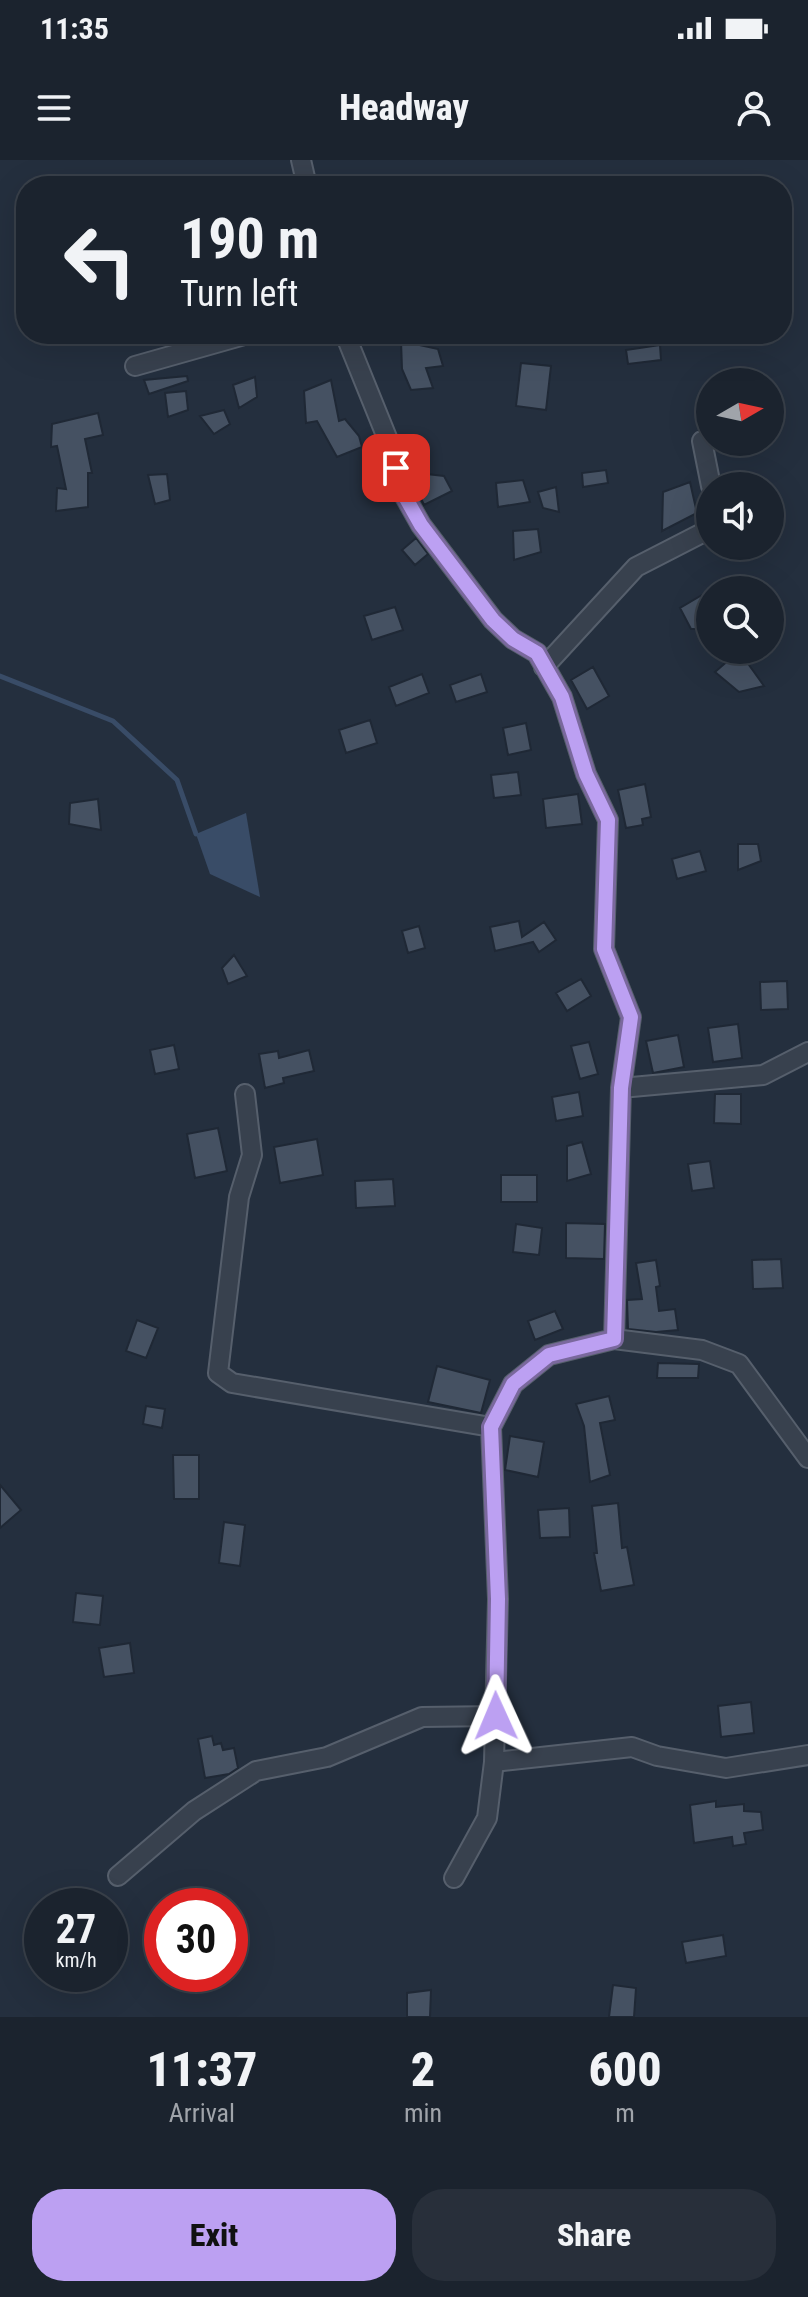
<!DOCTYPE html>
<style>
body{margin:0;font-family:"Roboto Condensed",sans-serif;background:#282f3a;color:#f1f3f6;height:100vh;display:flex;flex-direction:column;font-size:30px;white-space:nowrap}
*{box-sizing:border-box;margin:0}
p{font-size:26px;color:#a0a4aa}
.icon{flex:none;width:44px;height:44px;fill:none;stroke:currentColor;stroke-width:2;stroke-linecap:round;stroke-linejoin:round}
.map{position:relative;height:1857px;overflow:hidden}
.details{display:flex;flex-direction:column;background:#1b232e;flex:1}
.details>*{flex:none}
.guide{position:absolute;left:16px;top:16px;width:776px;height:168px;border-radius:32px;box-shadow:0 8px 32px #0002,0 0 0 2px #39404a;background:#1b232e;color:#f1f3f6;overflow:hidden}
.needle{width:52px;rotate:81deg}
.controls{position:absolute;left:696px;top:208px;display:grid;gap:16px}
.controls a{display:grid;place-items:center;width:88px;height:88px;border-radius:50%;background:#1b232e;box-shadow:0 8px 32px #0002,0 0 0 2px #39404a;font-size:40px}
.speed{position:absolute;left:24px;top:1728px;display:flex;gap:16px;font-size:40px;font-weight:700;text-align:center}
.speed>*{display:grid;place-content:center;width:104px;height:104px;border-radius:50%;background:#1b232e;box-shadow:0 8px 32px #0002,0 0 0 2px #39404a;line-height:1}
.speed small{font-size:20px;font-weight:400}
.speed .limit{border:12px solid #d22;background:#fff;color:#111}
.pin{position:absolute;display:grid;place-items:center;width:68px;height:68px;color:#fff;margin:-34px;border-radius:16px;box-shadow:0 4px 12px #0006}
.me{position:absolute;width:88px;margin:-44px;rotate:359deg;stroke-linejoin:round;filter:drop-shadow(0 0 6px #0008)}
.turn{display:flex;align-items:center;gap:28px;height:168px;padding:0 32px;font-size:36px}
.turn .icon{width:104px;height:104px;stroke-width:2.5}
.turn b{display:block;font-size:56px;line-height:68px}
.eta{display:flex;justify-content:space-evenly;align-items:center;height:136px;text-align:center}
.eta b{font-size:48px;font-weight:800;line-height:56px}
.primary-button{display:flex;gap:16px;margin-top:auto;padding:16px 32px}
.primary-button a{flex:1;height:92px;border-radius:32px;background:#bca0f2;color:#111;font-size:32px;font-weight:800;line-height:92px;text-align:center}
.primary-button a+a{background:#282f3a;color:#f1f3f6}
.status{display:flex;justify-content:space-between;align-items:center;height:56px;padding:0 40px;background:#1b232e;direction:ltr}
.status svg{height:22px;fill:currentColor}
header{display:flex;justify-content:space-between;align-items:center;height:104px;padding:0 32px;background:#1b232e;font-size:36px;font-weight:800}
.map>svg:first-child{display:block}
</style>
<div class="status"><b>11:35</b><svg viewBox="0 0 49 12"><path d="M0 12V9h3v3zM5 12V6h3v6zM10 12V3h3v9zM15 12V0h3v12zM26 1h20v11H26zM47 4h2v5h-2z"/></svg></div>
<header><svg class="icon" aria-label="menu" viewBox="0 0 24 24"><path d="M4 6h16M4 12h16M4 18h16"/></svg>Headway<svg class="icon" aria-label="person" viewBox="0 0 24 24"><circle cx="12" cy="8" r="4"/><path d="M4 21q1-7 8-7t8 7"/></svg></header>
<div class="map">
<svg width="808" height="1857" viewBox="0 0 808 1857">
<rect width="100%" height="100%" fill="#242f3e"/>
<path fill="#394c67" d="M246,653L260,737L210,714L196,674Z"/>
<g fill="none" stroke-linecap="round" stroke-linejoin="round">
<path stroke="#394c67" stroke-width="5" d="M0,516L113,561L177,620L196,674"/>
</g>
<path fill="#455162" stroke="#1f2835" stroke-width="2" d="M401,181L438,189L443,206L426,208L433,228L411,230L402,209Z
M660,185L661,200L628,204L626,190Z
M521,203L551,206L546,250L516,246Z
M187,216L188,221L149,234L144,220Z
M255,217L257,237L239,248L233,225Z
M331,220L339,261L345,259L359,276L362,287L337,297L317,261L306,263L304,231Z
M186,231L188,250L168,257L165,233Z
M224,250L230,264L214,274L200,256Z
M98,253L103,275L85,279L92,313H88V347L56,351L57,328L66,329L57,286L51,287L52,264Z
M606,310L608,323L583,327L582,313Z
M409,312L444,316L452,331L424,345Z
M167,314L170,340L155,344L148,315Z
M523,320L530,342L498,347L496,323Z
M690,322L697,353L662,371L663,332Z
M556,327L559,352L543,348L538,332Z
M538,369L541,392L514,400L513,371Z
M416,378L428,394L415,405L402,390Z
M702,435L710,469H691L680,448Z
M395,447L403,470L372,480L364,456Z
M739,491L764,526L739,532L715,512Z
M593,507L609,536L587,549L571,520Z
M422,514L429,533L396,546L389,527Z
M481,514L487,532L456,542L450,525Z
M370,560L377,583L346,593L339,570Z
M526,563L531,590L508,595L503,568Z
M518,612L521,635L494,638L491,615Z
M645,624L651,657L642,659L643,665L626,668L618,630Z
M578,634L582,664L546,668L543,639Z
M98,639L101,670L69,664L70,643Z
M738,684H758L761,701L738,710Z
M700,691L706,711L677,719L672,699Z
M519,761L522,777L544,762L556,780L539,792L533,782L495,791L490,767Z
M419,766L425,788L408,793L402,771Z
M234,795L247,816L228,824L222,808Z
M581,819L591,836L567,851L556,833Z
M787,821L788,849L761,850L760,822Z
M738,864L742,898L713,902L708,868Z
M678,875L684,907L653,913L646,881Z
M589,882L598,914L580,919L571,886Z
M174,885L179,909L155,914L150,890Z
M309,890L314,911L283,918L284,923L265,928L259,894L278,891L279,898Z
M579,932L583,956L556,961L552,937Z
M715,934H741V964L714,963Z
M218,968L227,1011L195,1018L187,974Z
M317,979L323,1015L280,1023L274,987Z
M582,982L591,1014L567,1021V986Z
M710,1001L714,1028L692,1031L688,1004Z
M501,1015H537V1042H501Z
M393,1019L395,1046L356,1048L355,1021Z
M566,1063L605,1064L604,1099L566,1098Z
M516,1064L542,1068L539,1095L513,1092Z
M781,1099L783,1128L753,1129L752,1100Z
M656,1100L660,1126L656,1127L659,1151L675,1149L678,1170L656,1172L628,1169L627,1140L642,1139L636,1103Z
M555,1151L563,1169L535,1180L528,1161Z
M137,1160L158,1168L146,1198L126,1191Z
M658,1203L699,1204L698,1218H657Z
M437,1206L490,1220L481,1253L428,1242Z
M609,1236L615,1260L600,1263L610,1315L590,1322L584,1266L576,1244Z
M146,1246L165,1249L162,1268L143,1264Z
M510,1276L544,1282L538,1317L505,1310Z
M173,1295H199V1339H174Z
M0,1325L21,1350L0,1368Z
M618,1343L622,1388L627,1387L634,1425L601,1431L594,1393H597L592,1346Z
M569,1348L570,1377L540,1378L538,1350Z
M224,1362L245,1365L240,1406L219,1403Z
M76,1433L103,1436L100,1465L73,1462Z
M130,1483L134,1513L104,1517L99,1488Z
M751,1542L754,1573L721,1577L718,1546Z
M212,1576L214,1585L221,1583L223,1590L234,1588L238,1608L229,1614L205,1618L198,1579Z
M716,1641V1647L744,1644V1651L761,1652L763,1670L744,1673L746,1684L733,1686L732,1677L694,1683L690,1645Z
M723,1775L726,1796L686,1803L682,1782Z
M613,1825L636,1828L634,1857H609Z
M431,1830L430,1857H407V1833Z"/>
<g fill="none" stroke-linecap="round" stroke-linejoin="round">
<g stroke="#565f6c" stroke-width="22">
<path id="minor" d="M301,0L307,26
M345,174L392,290L399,326L421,365L493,460L513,479L537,493L562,537L586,614L608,660L604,789L631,857L621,928L614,1179L702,1190L739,1204L808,1298
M135,206L248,174
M702,281L711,326
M544,507L636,407L710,369
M621,928L763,915L808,892
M245,934L252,995L239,1037L218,1213L232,1223L491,1267
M494,1602L632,1587L657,1596L726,1608L808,1595
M118,1716L194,1651L256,1611L327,1597L422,1557L496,1556
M454,1718L487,1658L494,1602L498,1439L491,1267L513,1224L549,1195L614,1179"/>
</g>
<use href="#minor" stroke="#38414e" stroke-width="18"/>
</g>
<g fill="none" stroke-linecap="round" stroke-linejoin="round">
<g stroke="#7a689d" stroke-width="20">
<path id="route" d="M396,308L399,326L421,365L493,460L513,479L537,493L562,537L586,614L608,660L604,789L631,857L621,928L614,1179L549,1195L513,1224L491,1267L498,1439L496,1556"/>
</g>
<use href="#route" stroke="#bca0f2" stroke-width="14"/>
</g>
</svg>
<div class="controls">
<a><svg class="needle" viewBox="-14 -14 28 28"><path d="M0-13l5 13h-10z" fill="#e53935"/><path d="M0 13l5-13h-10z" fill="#a0a4aa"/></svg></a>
<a><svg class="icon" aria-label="sound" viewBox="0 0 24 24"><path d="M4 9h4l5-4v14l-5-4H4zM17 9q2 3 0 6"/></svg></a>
<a><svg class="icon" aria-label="search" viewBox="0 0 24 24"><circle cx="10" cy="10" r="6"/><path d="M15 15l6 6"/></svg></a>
</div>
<div class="speed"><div>27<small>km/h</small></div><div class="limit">30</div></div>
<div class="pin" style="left:396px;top:308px;background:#d93025"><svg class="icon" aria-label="arrive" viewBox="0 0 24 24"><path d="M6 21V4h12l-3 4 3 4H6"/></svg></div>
<svg class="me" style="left:496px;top:1556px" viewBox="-20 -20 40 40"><path d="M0-17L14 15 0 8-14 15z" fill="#bca0f2" stroke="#fff" stroke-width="4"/></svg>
<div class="guide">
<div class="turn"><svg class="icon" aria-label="left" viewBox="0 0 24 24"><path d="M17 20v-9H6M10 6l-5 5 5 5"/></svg><div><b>190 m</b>Turn left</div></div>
</div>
</div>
<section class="details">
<div class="eta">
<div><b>11:37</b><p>Arrival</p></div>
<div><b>2</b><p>min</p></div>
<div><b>600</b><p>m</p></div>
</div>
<div class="primary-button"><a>Exit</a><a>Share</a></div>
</section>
